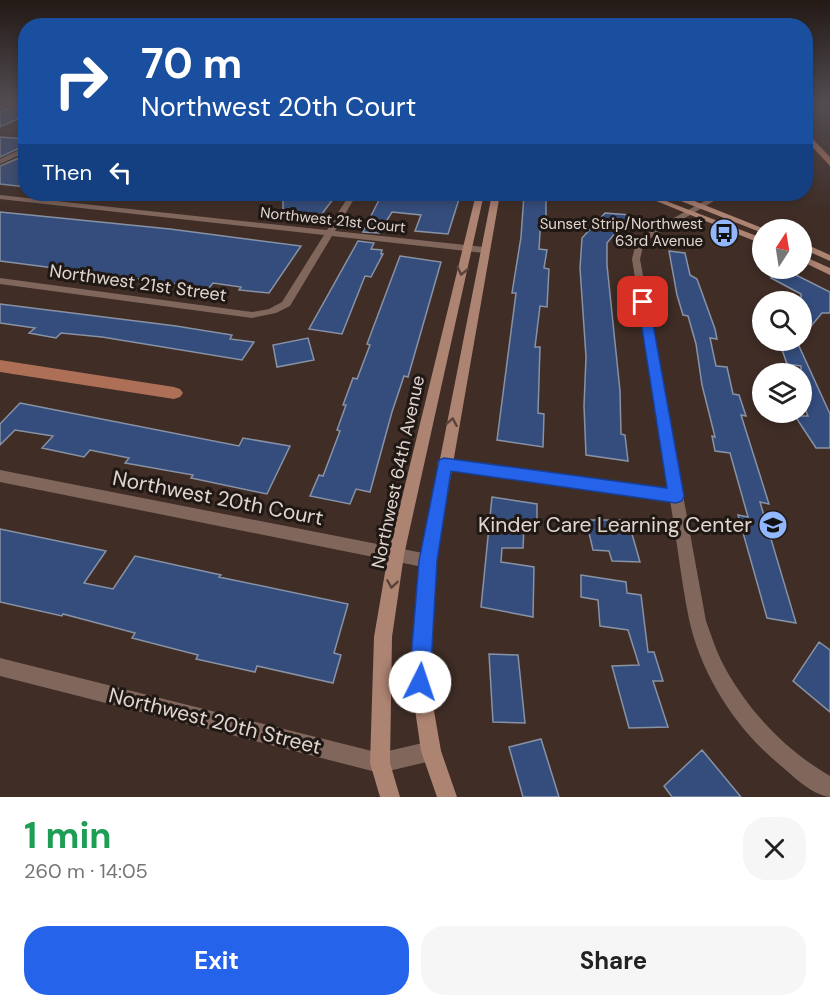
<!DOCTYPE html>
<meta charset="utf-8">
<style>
body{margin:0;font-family:"DM Sans",sans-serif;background:#f6f6f6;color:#222;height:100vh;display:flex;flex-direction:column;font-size:22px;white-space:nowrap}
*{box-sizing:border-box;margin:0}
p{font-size:20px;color:#767676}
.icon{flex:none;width:33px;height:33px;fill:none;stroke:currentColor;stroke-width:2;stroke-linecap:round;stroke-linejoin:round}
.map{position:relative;height:797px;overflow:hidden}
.panel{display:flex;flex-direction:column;background:#fff;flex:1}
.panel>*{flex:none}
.hud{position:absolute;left:18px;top:18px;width:795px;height:183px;border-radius:24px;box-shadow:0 3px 9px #0003;background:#1a4fa0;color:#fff;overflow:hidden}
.needle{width:39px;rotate:12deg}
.fabs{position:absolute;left:752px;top:219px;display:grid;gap:12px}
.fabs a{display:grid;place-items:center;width:60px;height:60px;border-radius:50%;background:#fff;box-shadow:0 3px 9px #0003;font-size:30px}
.pin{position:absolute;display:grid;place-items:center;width:51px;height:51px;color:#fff;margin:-26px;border-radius:12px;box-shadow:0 3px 9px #0006}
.me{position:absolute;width:66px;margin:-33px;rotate:4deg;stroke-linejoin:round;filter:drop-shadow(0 0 4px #0008)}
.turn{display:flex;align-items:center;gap:21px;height:126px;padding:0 24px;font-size:27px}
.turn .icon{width:78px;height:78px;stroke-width:2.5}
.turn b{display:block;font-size:42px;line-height:51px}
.then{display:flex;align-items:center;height:57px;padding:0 24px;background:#0003;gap:12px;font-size:22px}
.round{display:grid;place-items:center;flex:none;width:63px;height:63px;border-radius:24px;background:#f6f6f6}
.head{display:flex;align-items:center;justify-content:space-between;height:102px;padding:0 24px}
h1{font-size:36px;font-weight:700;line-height:45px;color:#1e9e55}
.button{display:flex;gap:12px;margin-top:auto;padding:12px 24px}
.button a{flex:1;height:69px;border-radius:24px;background:#2563eb;color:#fff;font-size:24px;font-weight:700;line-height:69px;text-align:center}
.button a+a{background:#f6f6f6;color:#222}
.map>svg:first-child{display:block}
</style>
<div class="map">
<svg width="830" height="797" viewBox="0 0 830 797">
<rect width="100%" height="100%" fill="#3f2d26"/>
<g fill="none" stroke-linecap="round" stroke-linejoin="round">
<path fill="#ad7057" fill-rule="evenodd" d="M806,132L830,157V166L806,140Z
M0,360L174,387L180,389L183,393L180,397L174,399L0,372Z"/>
</g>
<path fill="#344d7d" stroke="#8892a5" stroke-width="1.5" d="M22,102H26V115L0,127V112Z
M0,137L26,139V145L0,157Z
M26,155V187L0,184V166Z
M283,194H337L321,215L283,211Z
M382,194H437L460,196L448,234L415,231L421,215L392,212L379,233L363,232Z
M524,194H546V217H541L539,249L547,250L544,268L549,269L547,307L540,306L535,347H540L538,413L544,414L543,447L497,440L516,293H512L521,237Z
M0,212L170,229L301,246L269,293L239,290L241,287L213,283L209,288L0,261Z
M605,213L630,215L607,243V265L620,391L621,434L625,435L628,461L586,455L584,406L586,357L580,268L582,238Z
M358,241L374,243L371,249L382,250L381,254H383L371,277L365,276L342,334L309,329Z
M669,251L685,253L690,275L697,279L715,329L717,339L710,338L716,366L727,367L733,394L739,395L746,416L741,415L769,504L760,502L796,623L767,618L738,515L748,517L730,453L715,451L712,436L715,437L702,385L696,344L688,316L683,315L677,295Z
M400,256L441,262L408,377L404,376L392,412L370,492L356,489L350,504L310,496L319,475L323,476L340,431L337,430L346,405H343L353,378L357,379L370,345L367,344Z
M788,271L830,292V313H822L801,338V294L771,278Z
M0,304L176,326L232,335L230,339L254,342L242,360L102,337L61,333L56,338L29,333L35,328L0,323Z
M308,338L314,360L277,367L273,345Z
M779,341L798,344L830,414V448H816L795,416H808L801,399V366L787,364Z
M20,403L239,446L243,438L290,446L267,494L191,478L193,475L125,463L129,458L90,450L84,457L42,448L53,436L15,430L0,445V424Z
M492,497L537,504V530L524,528L523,548H502L501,562L534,567L533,617L481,607Z
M586,520H628L640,562L612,561L609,551L593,550Z
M0,529L106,551L84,583L113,589L135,556L221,575L219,577L348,604L334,653L341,655L333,683L257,666L255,672L196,659L198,655L132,638L135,633L63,614L62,616L0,602Z
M581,575L626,582L627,593L641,595L648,652H654L663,681H653L668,727L629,728L612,666L639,665L628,630L600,626L598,600L581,597Z
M819,642L830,650V712L793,681Z
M489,654L518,655L525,723L493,722Z
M541,739L559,797H523L509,747Z
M702,750L741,797H672L664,786Z"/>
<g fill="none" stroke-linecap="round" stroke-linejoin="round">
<path fill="#81665c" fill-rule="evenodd" d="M7,102H15L0,109V105Z
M26,147V152L0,164V159Z
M350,194H357L335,231L484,247L488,250L484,253L332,236L290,306L276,313L252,318L0,284V278L252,312L269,309L282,302L324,235L0,199V195L327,230Z
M717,194H726L649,239L643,247L640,259L706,621C711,634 715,648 721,660C745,708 784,749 830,776V797C812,795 793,776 780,765C736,729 701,675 689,619C681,580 677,540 670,501L444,469L439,468L437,464L439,460L444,459L668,489L632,259L635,247L643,235Z
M0,470L428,554L433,556L436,561L433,566L428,568L0,482Z
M0,658L380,753L431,741L438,744L441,751L438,758L431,761L380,773L0,676Z"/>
<path fill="#ad8372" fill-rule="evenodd" d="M476,194H484L404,555L392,637L390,763L400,797H380L370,763L374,637L388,555Z
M492,194H500L436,561L429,682L441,751L457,797H437L421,751L411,682L420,561Z
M639,194H648L762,238V244Z
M668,194H677L767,230H762V232H760L668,196Z
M801,242L830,255V261L801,248Z
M801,255L830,268V275L801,261Z"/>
</g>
<defs><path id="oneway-chevron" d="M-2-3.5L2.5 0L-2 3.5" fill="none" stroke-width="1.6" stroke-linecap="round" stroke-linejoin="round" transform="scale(1.5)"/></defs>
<g stroke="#58433a">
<use href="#oneway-chevron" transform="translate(462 271) rotate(103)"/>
<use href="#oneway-chevron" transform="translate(452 422) rotate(-80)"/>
<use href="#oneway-chevron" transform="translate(392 584) rotate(99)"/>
</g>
<linearGradient id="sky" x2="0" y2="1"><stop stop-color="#231915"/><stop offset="0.48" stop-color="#524c52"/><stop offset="1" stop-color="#524c52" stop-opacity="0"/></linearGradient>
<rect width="830" height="214" fill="url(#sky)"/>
<path fill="#2563eb" stroke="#184099" stroke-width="1.5" d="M643,298L649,302L684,496L682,501L676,503L451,471L437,561L430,682L427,690L420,693L412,690L409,682L419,561L439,460L444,458L667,488L638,302Z"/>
<defs>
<g id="bus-disc" transform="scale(1.5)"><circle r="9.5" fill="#92b7fd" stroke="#201814"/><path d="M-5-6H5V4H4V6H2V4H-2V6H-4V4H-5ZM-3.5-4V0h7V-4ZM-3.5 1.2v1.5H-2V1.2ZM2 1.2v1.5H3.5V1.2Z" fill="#111"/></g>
<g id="school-disc" transform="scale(1.5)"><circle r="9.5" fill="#92b7fd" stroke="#201814"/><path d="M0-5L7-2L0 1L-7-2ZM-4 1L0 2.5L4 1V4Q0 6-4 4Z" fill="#111"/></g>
</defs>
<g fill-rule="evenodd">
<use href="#bus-disc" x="724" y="233"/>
<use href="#school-disc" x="773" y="525"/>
</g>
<g text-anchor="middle" stroke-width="6" stroke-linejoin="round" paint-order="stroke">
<g font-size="15" fill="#e1d5d0" stroke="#201814">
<text transform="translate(333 220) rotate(6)" y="5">Northwest 21st Court</text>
</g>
<g font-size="15" fill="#e1d5d0" stroke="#201814" text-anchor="end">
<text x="703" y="229">Sunset Strip/Northwest<tspan x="703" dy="17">63rd Avenue</tspan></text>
</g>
<g font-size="18" fill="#e1d5d0" stroke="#201814">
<text transform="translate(138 283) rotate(8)" y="6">Northwest 21st Street</text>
<text transform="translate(398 472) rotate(-78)" y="6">Northwest 64th Avenue</text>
</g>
<g font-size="21" fill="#e1d5d0" stroke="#201814">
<text transform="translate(218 498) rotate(11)" y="7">Northwest 20th Court</text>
<text transform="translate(215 721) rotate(14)" y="7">Northwest 20th Street</text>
</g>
<g font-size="21" fill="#e1d5d0" stroke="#201814" text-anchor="end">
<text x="752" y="532">Kinder Care Learning Center</text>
</g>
</g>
</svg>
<div class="fabs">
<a><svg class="needle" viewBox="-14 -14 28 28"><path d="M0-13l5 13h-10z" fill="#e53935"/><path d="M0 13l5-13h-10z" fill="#767676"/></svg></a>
<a><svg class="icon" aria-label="search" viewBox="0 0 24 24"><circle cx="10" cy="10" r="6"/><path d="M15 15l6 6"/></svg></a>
<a><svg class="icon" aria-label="layers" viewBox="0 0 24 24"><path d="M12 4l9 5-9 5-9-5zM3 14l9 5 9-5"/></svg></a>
</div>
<div class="pin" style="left:643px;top:302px;background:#d93025"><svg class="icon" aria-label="arrive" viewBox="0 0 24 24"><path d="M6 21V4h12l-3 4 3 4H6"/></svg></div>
<svg class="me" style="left:420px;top:682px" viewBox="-20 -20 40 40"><circle r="19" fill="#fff"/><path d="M0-13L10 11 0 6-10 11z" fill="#2563eb"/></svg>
<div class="hud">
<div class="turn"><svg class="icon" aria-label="right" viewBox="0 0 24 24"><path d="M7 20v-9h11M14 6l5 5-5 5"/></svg><div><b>70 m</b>Northwest 20th Court</div></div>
<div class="then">Then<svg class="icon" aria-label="left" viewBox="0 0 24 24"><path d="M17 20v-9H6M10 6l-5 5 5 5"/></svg></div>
</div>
</div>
<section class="panel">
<div class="head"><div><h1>1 min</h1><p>260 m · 14:05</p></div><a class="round"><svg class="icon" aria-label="close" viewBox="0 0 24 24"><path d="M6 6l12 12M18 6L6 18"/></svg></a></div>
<div class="button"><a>Exit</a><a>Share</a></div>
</section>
